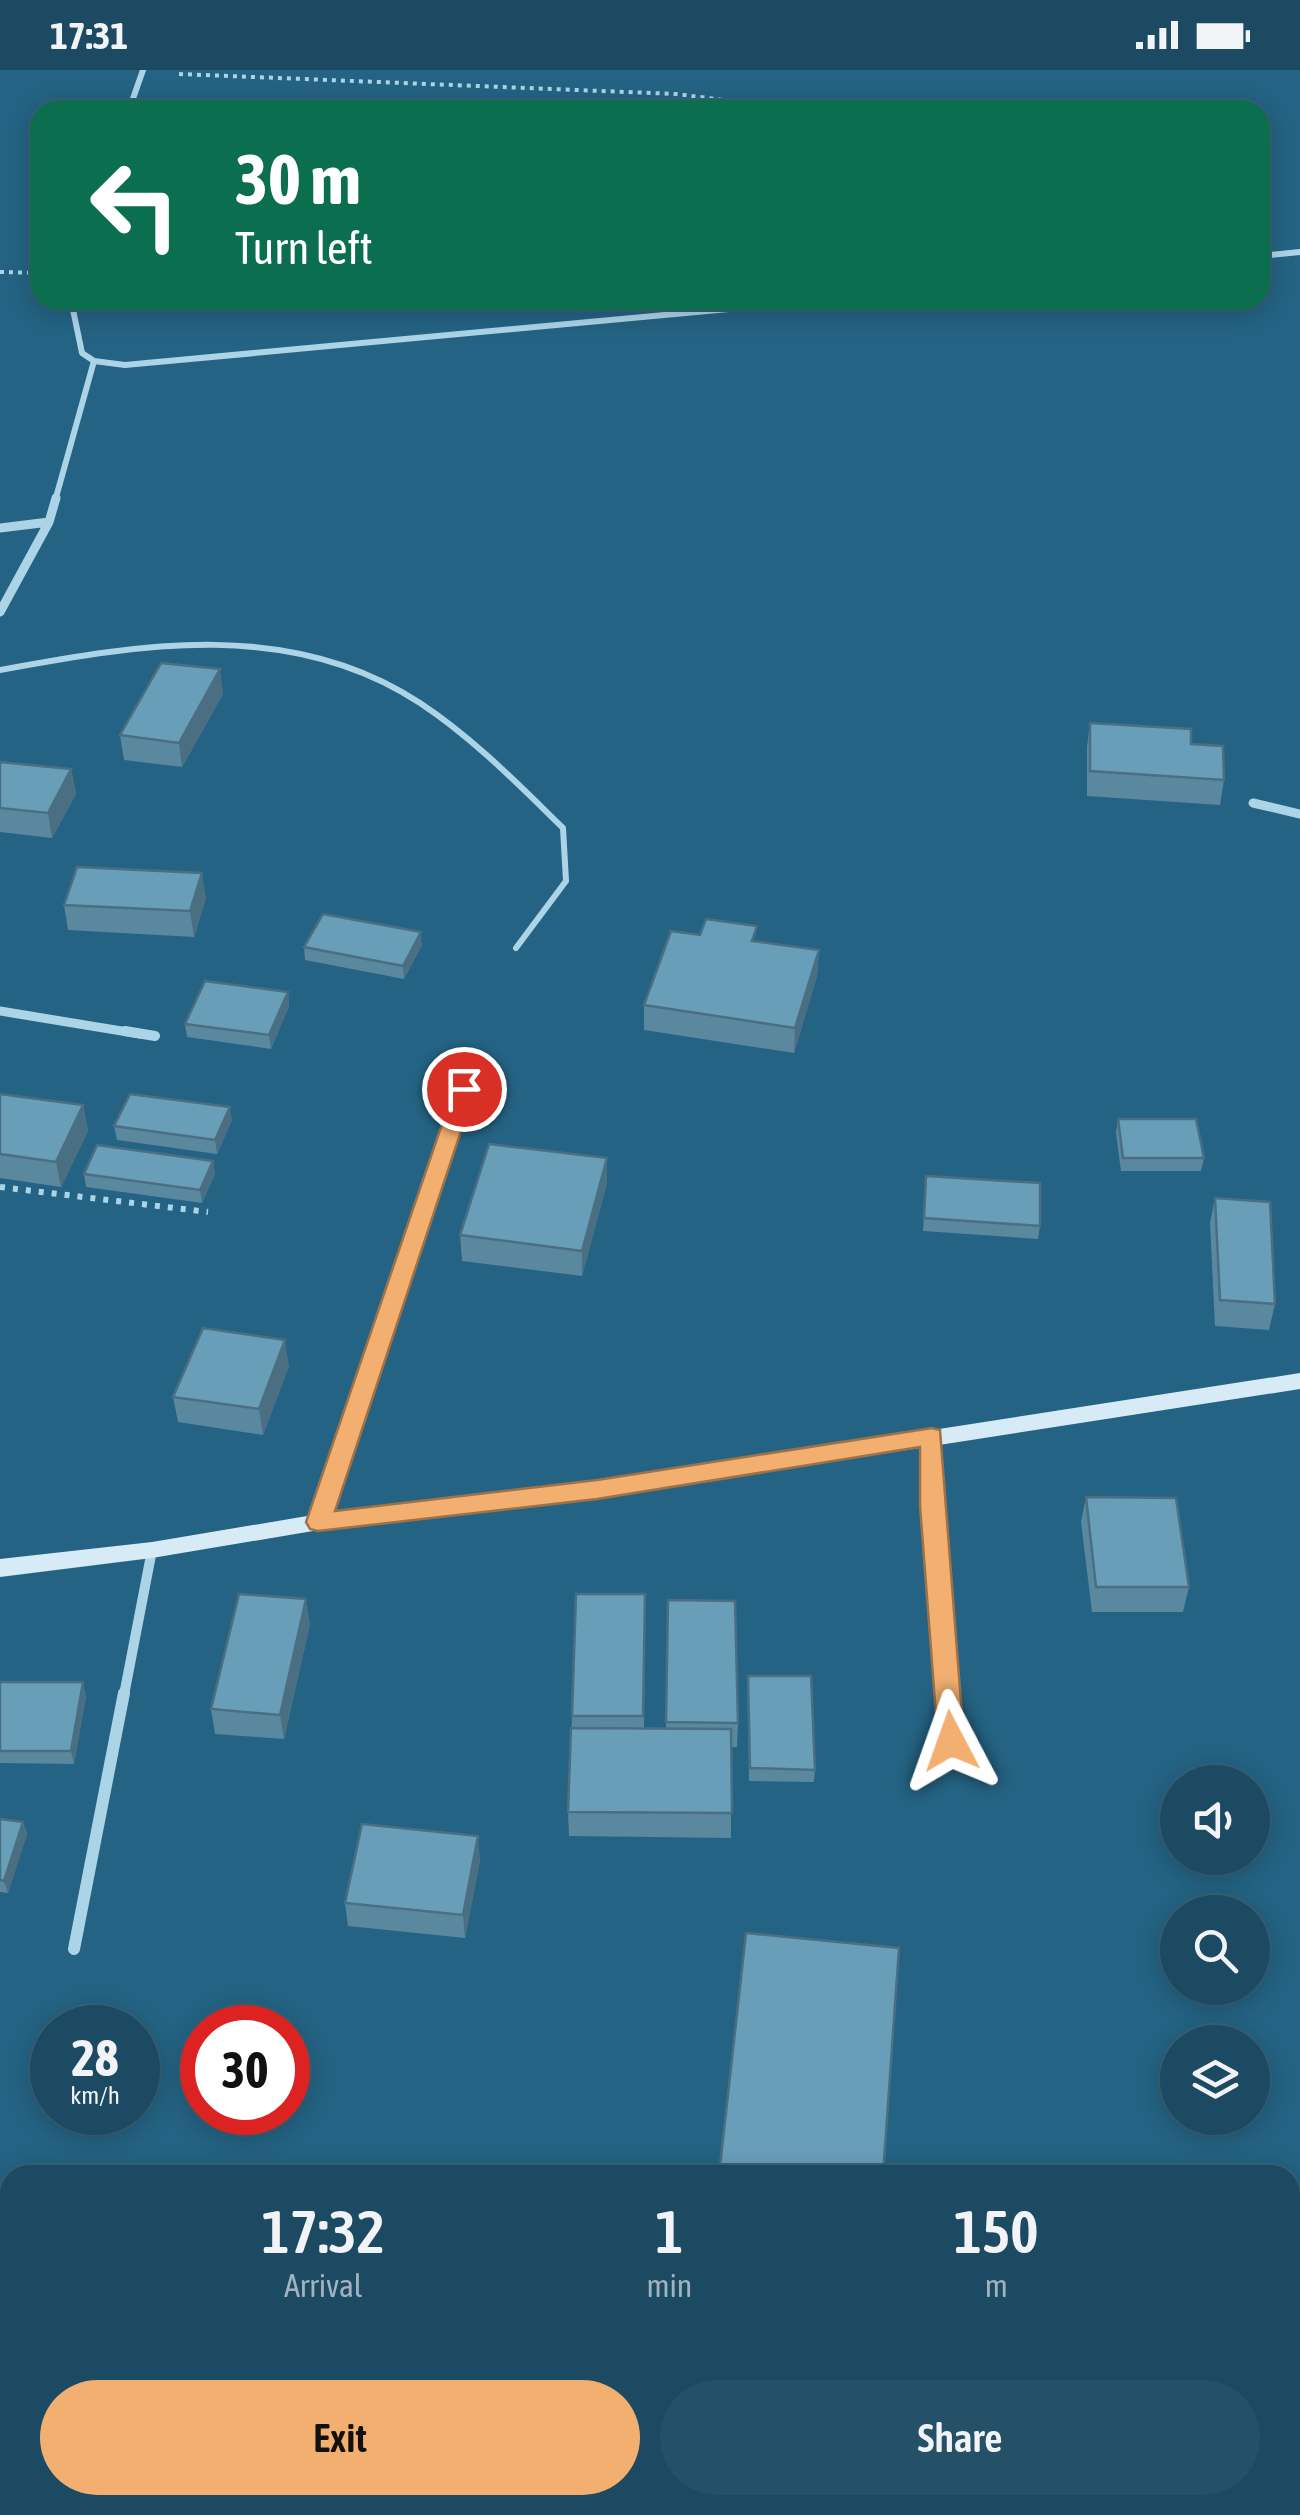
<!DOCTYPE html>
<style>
body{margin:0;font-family:"Asap Condensed",sans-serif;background:#245168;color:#f1f3f6;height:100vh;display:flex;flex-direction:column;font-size:38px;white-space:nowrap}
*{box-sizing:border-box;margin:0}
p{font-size:32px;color:#a0b3be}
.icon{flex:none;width:55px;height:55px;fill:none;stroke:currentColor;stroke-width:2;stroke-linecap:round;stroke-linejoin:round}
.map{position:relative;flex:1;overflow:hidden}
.side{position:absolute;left:0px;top:2095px;width:1300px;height:350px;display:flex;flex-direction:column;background:#1b4a62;border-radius:30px 30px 0 0;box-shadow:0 5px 25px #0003,0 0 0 2px #396277}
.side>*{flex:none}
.hud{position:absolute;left:30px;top:30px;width:1240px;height:210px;border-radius:30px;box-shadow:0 5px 25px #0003,0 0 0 2px #396277;background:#0b6e4f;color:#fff;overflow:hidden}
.controls{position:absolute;left:1160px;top:1695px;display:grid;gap:20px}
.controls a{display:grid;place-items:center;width:110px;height:110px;border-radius:50%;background:#1b4a62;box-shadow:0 5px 25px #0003,0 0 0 2px #396277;font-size:50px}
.speed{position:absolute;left:30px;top:1935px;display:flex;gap:20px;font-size:50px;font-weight:700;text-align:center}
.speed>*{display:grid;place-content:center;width:130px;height:130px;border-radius:50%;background:#1b4a62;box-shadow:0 5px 25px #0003,0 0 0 2px #396277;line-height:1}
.speed small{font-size:25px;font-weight:400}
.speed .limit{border:15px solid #d22;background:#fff;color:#111}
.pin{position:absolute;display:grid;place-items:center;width:85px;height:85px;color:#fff;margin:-42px;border:5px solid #fff;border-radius:50%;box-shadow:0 2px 10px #0007}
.me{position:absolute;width:110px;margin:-55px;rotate:356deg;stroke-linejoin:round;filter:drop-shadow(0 0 8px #0008)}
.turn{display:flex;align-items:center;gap:35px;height:210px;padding:0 40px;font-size:45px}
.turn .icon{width:130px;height:130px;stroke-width:2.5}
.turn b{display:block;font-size:70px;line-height:85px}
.eta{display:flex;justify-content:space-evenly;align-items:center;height:170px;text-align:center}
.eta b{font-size:60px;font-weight:600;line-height:70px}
.button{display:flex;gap:20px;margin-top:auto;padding:20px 40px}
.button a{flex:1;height:115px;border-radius:60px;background:#f2af70;color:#111;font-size:40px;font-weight:600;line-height:115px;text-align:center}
.button a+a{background:#245168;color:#f1f3f6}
.status{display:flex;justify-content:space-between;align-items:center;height:70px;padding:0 50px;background:#1b4a62;direction:ltr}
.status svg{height:28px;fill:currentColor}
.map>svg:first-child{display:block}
</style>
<div class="status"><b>17:31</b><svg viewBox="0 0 49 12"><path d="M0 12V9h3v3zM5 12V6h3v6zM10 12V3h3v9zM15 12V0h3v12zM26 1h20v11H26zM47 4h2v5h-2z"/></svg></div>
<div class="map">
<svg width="1300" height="2445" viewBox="0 0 1300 2445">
<rect width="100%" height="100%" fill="#246383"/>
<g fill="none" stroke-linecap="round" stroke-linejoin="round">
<path stroke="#acd4e7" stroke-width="4" stroke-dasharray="4 5" stroke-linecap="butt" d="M179,4L676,24L747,33L764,40
M0,202L40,203"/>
<path stroke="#acd4e7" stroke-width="6" stroke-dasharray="5 8" stroke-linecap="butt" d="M0,1117L208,1142"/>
<path stroke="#acd4e7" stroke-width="6" d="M0,600C142,574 291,548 420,633C473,668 518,714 563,758L566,811L516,878"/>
<path stroke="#acd4e7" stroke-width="6" d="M129,40L143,0
M1260,186L1300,182
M71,230L82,283L94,291L125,295L827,230
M55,431L94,291"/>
<path stroke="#acd4e7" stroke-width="9" d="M0,458L49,452
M0,542L49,452L56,428
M1253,733L1300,744
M0,941L140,964"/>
<path stroke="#acd4e7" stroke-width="10" d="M125,961L155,966
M932,1366L933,1436L947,1625
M319,1452L464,1019
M124,1625L152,1480"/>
<path stroke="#acd4e7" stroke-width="12" d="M947,1623L951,1671
M74,1879L124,1623"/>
<path fill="#d6ebf6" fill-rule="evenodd" d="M1300,1303V1319L597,1428L319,1460L152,1488L0,1507V1489L152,1472L319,1444L597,1412Z"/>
</g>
<path fill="#5a889f" d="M223,624L182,697L124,690L120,665Z
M1090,653L1191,674L1224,710L1220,735L1087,726V677Z
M0,692L71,699L76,724L52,768L0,762Z
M206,828L194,867L68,860L64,835Z
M757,871L819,880L817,906L794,983L644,960V935Z
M422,875L404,909L305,890L304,877Z
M288,922L289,936L271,979L187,967L185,954Z
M0,1024L83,1035L88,1061L61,1117L0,1108Z
M1118,1049L1204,1088L1201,1101H1121L1116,1063Z
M232,1050L217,1084L117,1070L114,1056Z
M607,1088V1113L582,1206L462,1191L460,1165Z
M213,1091L215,1104L202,1133L86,1117L84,1104Z
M926,1106L1040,1156L1038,1169L923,1161Z
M1215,1128L1275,1234L1269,1260L1215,1256L1210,1153Z
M289,1296L263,1365L178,1352L173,1327Z
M1086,1427L1189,1517L1183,1542H1092L1081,1452Z
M645,1524L644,1658L666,1659L668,1530L738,1653L737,1677H731V1768L569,1766L568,1742L572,1646Z
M310,1554L284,1669L215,1664L211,1639Z
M0,1612L86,1626L74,1694L0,1693Z
M748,1619L815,1700L814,1712L749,1711Z
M0,1749L23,1752L27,1764L8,1823L0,1822Z
M480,1790L465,1868L348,1856L345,1833Z"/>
<path fill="#4a6f82" d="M220,599L223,624L182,697L179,673Z
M71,699L76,724L52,768L48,743Z
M202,803L206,828L194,867L190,841Z
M421,862L422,875L404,909L403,896Z
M819,880L817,906L794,983L795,958Z
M288,922L289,936L271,979L269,965Z
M83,1035L88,1061L61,1117L56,1092Z
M230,1037L232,1050L217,1084L215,1070Z
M607,1088V1113L582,1206V1181Z
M213,1091L215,1104L202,1133L200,1120Z
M285,1270L289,1296L263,1365L259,1339Z
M306,1529L310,1554L284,1669L280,1645Z
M83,1612L86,1626L74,1694L71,1681Z
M23,1752L27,1764L8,1823L4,1811Z
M478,1766L480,1790L465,1868L463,1845Z"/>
<path fill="#699eb9" stroke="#4a6f82" stroke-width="2.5" d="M161,593L220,599L179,673L120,665Z
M1090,653L1191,659V674L1223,676L1224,710L1090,701Z
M0,692L71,699L48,743L0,738Z
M77,797L202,803L190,841L64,835Z
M323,844L421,862L403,896L304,877Z
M706,849L757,856L752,871L819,880L795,958L644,935L671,861L700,865Z
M205,911L288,922L269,965L185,954Z
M0,1024L83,1035L56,1092L0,1084Z
M130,1024L230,1037L215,1070L114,1056Z
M1118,1049H1196L1204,1088H1123Z
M489,1074L607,1088L582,1181L460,1165Z
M97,1075L213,1091L200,1120L84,1104Z
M926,1106L1040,1113V1156L924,1148Z
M1215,1128L1270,1132L1275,1234L1220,1230Z
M203,1258L285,1270L259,1339L173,1327Z
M1086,1427L1176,1428L1189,1517H1096Z
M239,1524L306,1529L280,1645L211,1639Z
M576,1524H645L643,1646H572Z
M668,1530L735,1531L738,1653L666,1652Z
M748,1606H811L815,1700L750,1698Z
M0,1612H83L71,1681H0Z
M571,1658L731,1659L732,1743L568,1742Z
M0,1749L23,1752L4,1811L0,1810Z
M362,1754L478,1766L463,1845L345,1833Z
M746,1863L899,1878L883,2105H719Z
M682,2435H858V2445H680Z"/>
<path fill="#f2af70" stroke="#9d7249" stroke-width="2.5" d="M464,1012L475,1019L335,1441L597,1410L932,1358L940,1360L964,1671L960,1679L951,1682L942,1679L938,1671L920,1436V1377L597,1429L318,1461L310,1459L306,1452L454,1019Z"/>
</svg>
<div class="controls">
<a><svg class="icon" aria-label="sound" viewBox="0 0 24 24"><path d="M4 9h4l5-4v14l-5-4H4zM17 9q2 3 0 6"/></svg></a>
<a><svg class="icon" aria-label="search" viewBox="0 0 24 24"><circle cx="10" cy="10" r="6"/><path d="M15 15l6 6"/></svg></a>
<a><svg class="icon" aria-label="layers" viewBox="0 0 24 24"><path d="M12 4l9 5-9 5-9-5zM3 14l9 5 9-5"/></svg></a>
</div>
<div class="speed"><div>28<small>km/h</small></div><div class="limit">30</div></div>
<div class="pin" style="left:464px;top:1019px;background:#d93025"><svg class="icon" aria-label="arrive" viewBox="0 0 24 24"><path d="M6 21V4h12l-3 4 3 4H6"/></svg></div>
<svg class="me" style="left:951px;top:1671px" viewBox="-20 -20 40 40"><path d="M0-17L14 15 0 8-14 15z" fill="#f2af70" stroke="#fff" stroke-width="4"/></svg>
<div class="hud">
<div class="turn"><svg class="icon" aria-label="left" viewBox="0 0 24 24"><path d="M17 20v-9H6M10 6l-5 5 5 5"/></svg><div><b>30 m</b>Turn left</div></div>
</div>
<section class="side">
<div class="eta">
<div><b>17:32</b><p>Arrival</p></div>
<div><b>1</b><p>min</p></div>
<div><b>150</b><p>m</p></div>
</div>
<div class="button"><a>Exit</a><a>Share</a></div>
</section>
</div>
